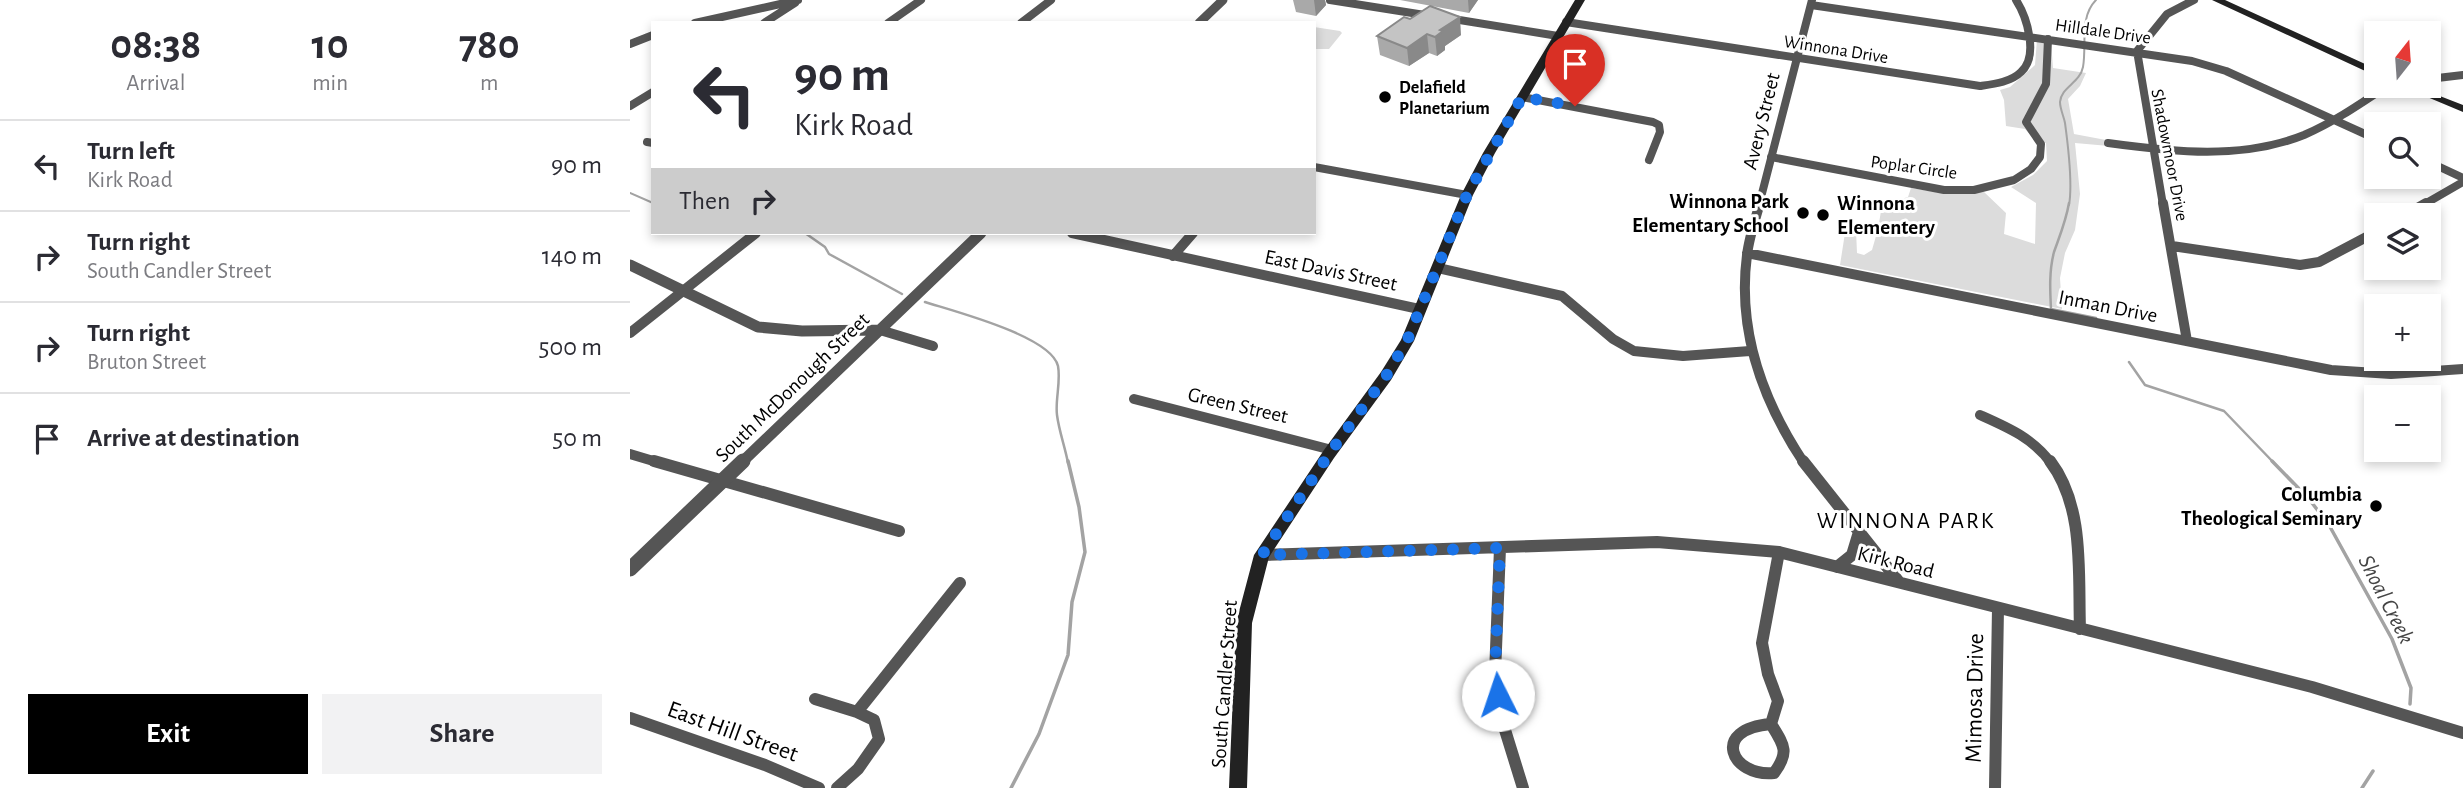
<!DOCTYPE html>
<meta charset="utf-8">
<style>
body{margin:0;font-family:"Alegreya Sans",sans-serif;background:#f2f2f3;color:#2b2b33;height:100vh;display:flex;flex-direction:column;font-size:26px;white-space:nowrap}
*{box-sizing:border-box;margin:0}
p{font-size:23px;color:#7c7c81}
.icon{flex:none;width:38px;height:38px;fill:none;stroke:currentColor;stroke-width:2;stroke-linecap:round;stroke-linejoin:round}
.map{position:relative;flex:1;overflow:hidden}
.side{display:flex;flex-direction:column;background:#fff;width:630px}
.side>*{flex:none}
.hud{position:absolute;left:21px;top:21px;width:665px;height:214px;border-radius:0px;box-shadow:0 4px 10px #0003;background:#fff;color:#2b2b33;overflow:hidden}
.needle{width:46px;rotate:17deg}
.controls{position:absolute;left:1734px;top:21px;display:grid;gap:14px}
.controls a{display:grid;place-items:center;width:77px;height:77px;border-radius:0px;background:#fff;box-shadow:0 4px 10px #0003;font-size:35px}
.pin{position:absolute;display:grid;place-items:center;width:60px;height:60px;color:#fff;margin:-72px -30px;border-radius:50% 50% 50% 0;rotate:-45deg;box-shadow:0 0 7px #0007}
.pin .icon{rotate:45deg}
.me{position:absolute;width:77px;margin:-38px;rotate:356deg;stroke-linejoin:round;filter:drop-shadow(0 0 5px #0008)}
.turn{display:flex;align-items:center;gap:24px;height:147px;padding:0 28px;font-size:32px}
.turn .icon{width:91px;height:91px;stroke-width:2.5}
.turn b{display:block;font-size:49px;line-height:60px}
.then{display:flex;align-items:center;height:66px;padding:0 28px;background:#0003;gap:14px;font-size:26px}
.eta{display:flex;justify-content:space-evenly;align-items:center;height:119px;text-align:center}
.eta b{font-size:42px;font-weight:700;line-height:49px}
.action{display:flex;gap:14px;margin-top:auto;padding:14px 28px}
.action a{flex:1;height:80px;border-radius:0px;background:#000;color:#fff;font-size:28px;font-weight:700;line-height:80px;text-align:center}
.action a+a{background:#f2f2f3;color:#2b2b33}
ul{padding:0;list-style:none}
li{display:flex;align-items:center;gap:21px;height:91px;padding:0 28px;border-top:2px solid #e1e1e2}
li div{flex:1}
li b{display:block;font-size:26px}
li em{font-style:normal}
main{display:flex;flex:1;min-height:0}
.map>svg:first-child{display:block}
</style>
<main>
<section class="side">
<div class="eta">
<div><b>08:38</b><p>Arrival</p></div>
<div><b>10</b><p>min</p></div>
<div><b>780</b><p>m</p></div>
</div>
<ul>
<li><svg class="icon" aria-label="left" viewBox="0 0 24 24"><path d="M17 20v-9H6M10 6l-5 5 5 5"/></svg><div><b>Turn left</b><p>Kirk Road</p></div><em>90 m</em></li>
<li><svg class="icon" aria-label="right" viewBox="0 0 24 24"><path d="M7 20v-9h11M14 6l5 5-5 5"/></svg><div><b>Turn right</b><p>South Candler Street</p></div><em>140 m</em></li>
<li><svg class="icon" aria-label="right" viewBox="0 0 24 24"><path d="M7 20v-9h11M14 6l5 5-5 5"/></svg><div><b>Turn right</b><p>Bruton Street</p></div><em>500 m</em></li>
<li><svg class="icon" aria-label="arrive" viewBox="0 0 24 24"><path d="M6 21V4h12l-3 4 3 4H6"/></svg><div><b>Arrive at destination</b></div><em>50 m</em></li>
</ul>
<div class="action"><a>Exit</a><a>Share</a></div>
</section>
<div class="map">
<svg width="1833" height="788" viewBox="0 0 1833 788">
<rect width="100%" height="100%" fill="#fff"/>
<path fill="#dcdcdc" d="M684,27L710,31L712,33L699,49H684Z
M1407,39L1421,41L1423,68L1456,73L1450,86L1438,99L1444,134L1476,140L1479,146L1445,143L1450,194L1445,230L1435,253L1430,278L1432,309L1210,265L1215,233L1222,234L1223,225L1230,227L1226,230L1227,253L1234,255L1242,250L1246,236L1242,229H1248L1253,199L1265,201L1278,197L1281,188L1311,193L1354,192L1376,213L1374,234L1405,244L1406,203L1381,187L1403,175L1417,161L1416,143L1405,140L1395,129L1376,126L1374,100L1370,90L1380,87L1405,65Z"/>
<g fill="none" stroke-linecap="round" stroke-linejoin="round">
<path stroke="#a3a3a3" stroke-width="2" d="M0,193L23,203
M1439,205C1443,183 1438,145 1435,123C1434,117 1430,109 1430,102C1431,87 1450,83 1453,67C1457,45 1449,17 1466,0"/>
<path stroke="#a3a3a3" stroke-width="2.5" d="M1439,203C1436,221 1430,235 1424,252C1419,271 1420,290 1421,309L1466,318
M175,233L195,247L199,254L272,294
M295,302C323,311 421,336 428,366C431,382 425,400 427,415C429,431 435,447 438,463
M1499,362L1515,385L1594,411L1644,463"/>
<path stroke="#a3a3a3" stroke-width="3.5" d="M1642,461L1679,499L1699,525L1762,639L1781,688L1780,704
M381,788L409,734L438,655L442,602L455,552L449,507L438,461
M1732,788L1743,771"/>
<path stroke="#555" stroke-width="8" d="M700,0L801,16
M1181,5L1562,61L1596,71L1746,139
M817,18L928,36
M936,22L1350,86C1364,84 1381,82 1391,72C1409,56 1397,17 1386,0
M65,23L168,0
M134,23L165,3
M258,23L291,0
M391,23L421,0
M0,44L23,35
M1799,79L1833,75
M892,97L1023,122L1029,125L1030,132L1019,160
M0,106L23,92
M17,142L23,143
M1478,143C1543,152 1612,160 1674,135C1704,122 1730,104 1757,86
M1141,157L1314,190H1344L1384,180L1401,169L1410,157L1411,144L1396,122L1416,84L1418,39
M1799,162L1833,178
M684,167L837,195
M1129,205L1182,0
M1533,205L1507,51L1537,14L1564,0
M1793,205L1833,182"/>
<path stroke="#555" stroke-width="10" d="M1130,203C1125,220 1119,238 1117,255C1107,331 1132,400 1174,463
M1533,203L1557,341
M1775,215L1796,203
M442,233L789,309
M1542,246L1670,265L1689,262L1746,232
M1117,253L1701,370L1761,374L1833,369
M543,256L563,233
M808,268L932,296L983,339L1004,351L1053,356L1120,351
M250,330L303,346
M0,333L126,233
M504,399L702,450
M1350,415C1377,427 1403,438 1421,463
M0,454L30,463"/>
<path stroke="#555" stroke-width="12" d="M24,461L269,531
M1173,461L1269,582
M1420,461C1455,507 1448,573 1450,629
M870,548L865,674L871,717L893,788
M632,555L1027,542L1149,552L1682,687L1833,733
M1207,567L1222,555L1229,532
M185,699L227,712
M0,718L135,765L189,788
M1141,724C1154,745 1160,752 1144,773C1101,777 1080,729 1141,724Z
M1141,724L1148,701L1138,674L1132,643L1149,552
M207,788L228,769L249,739L244,720L227,712L330,583
M1365,788L1368,608"/>
<path stroke="#555" stroke-width="9" d="M569,23L593,0"/>
<path stroke="#555" stroke-width="11" d="M0,265L128,327L172,331L250,330
M111,463L351,233"/>
<path stroke="#555" stroke-width="15" d="M0,569L113,461"/>
<path fill="#222" fill-rule="evenodd" d="M945,0H955L865,153L843,195L784,341L761,380L704,458L639,557L622,623L617,788H599L606,623L624,555L694,450L751,372L771,340L831,195L853,153Z
M1582,0H1595L1746,69V76Z
M1771,86H1784L1833,105V112Z"/>
</g>
<path fill="#a9a9a9" d="M663,0H695L696,5L686,16L666,12Z
M770,0H848L839,13Z
M774,17L831,35L815,46V50L807,56L799,53L779,66L750,55L747,36Z"/>
<path fill="#898989" d="M684,0H695L696,5L686,16Z
M838,0H848L839,13Z
M830,17L831,35L815,46V50L807,56L805,37L810,30Z
M797,34L799,53L779,66L777,48Z"/>
<path fill="#c4c4c4" stroke="#898989" stroke-width="2" d="M800,6L830,17L810,30L813,31L805,37L797,34L777,48L747,36L774,17L780,19Z"/>
<g fill="none" stroke-linecap="round" stroke-linejoin="round">
<path stroke="#1a73e8" stroke-width="12" stroke-dasharray="0 21.6" d="M868,695L865,674L870,548L632,555L699,454L756,376L777,341L837,195L892,97L945,106"/>
</g>
<g fill="#000" stroke="#fff" stroke-width="2.5">
<circle cx="755" cy="97" r="7"/>
<circle cx="1173" cy="213" r="7"/>
<circle cx="1193" cy="215" r="7"/>
<circle cx="1746" cy="506" r="7"/>
</g>
<g text-anchor="middle" stroke-width="6" stroke-linejoin="round" paint-order="stroke">
<g font-size="18" fill="#000" stroke="#fff">
<text transform="translate(1473 31) rotate(8)" y="6">Hilldale Drive</text>
<text transform="translate(1206 49) rotate(9)" y="6">Winnona Drive</text>
<text transform="translate(1540 155) rotate(79)" y="6">Shadowmoor Drive</text>
<text transform="translate(1284 167) rotate(8)" y="6">Poplar Circle</text>
</g>
<g font-size="18" font-weight="bold" fill="#000" stroke="#fff" text-anchor="start">
<text x="769" y="93">Delafield<tspan x="769" dy="21">Planetarium</tspan></text>
</g>
<g font-size="21" fill="#000" stroke="#fff">
<text transform="translate(1131 121) rotate(-76)" y="7">Avery Street</text>
<text transform="translate(701 270) rotate(12)" y="7">East Davis Street</text>
<text transform="translate(1478 306) rotate(11)" y="7">Inman Drive</text>
<text transform="translate(162 387) rotate(-44)" y="7">South McDonough Street</text>
<text transform="translate(608 405) rotate(13)" y="7">Green Street</text>
<text transform="translate(1266 562) rotate(14)" y="7">Kirk Road</text>
<text transform="translate(594 684) rotate(-86)" y="7">South Candler Street</text>
</g>
<g font-size="21" font-weight="bold" fill="#000" stroke="#fff" text-anchor="end">
<text x="1159" y="208">Winnona Park<tspan x="1159" dy="24">Elementary School</tspan></text>
<text x="1207" y="210" text-anchor="start">Winnona<tspan x="1207" dy="24">Elementery</tspan></text>
<text x="1732" y="501">Columbia<tspan x="1732" dy="24">Theological Seminary</tspan></text>
</g>
<g font-size="23" letter-spacing="2" fill="#000" stroke="#fff">
<text x="1276" y="528">WINNONA PARK</text>
</g>
<g font-size="23" font-style="italic" fill="#444" stroke="#fff">
<text transform="translate(1757 599) rotate(63)" y="8">Shoal Creek</text>
</g>
<g font-size="24" fill="#000" stroke="#fff">
<text transform="translate(1344 698) rotate(-89)" y="8">Mimosa Drive</text>
<text transform="translate(103 731) rotate(20)" y="8">East Hill Street</text>
</g>
</g>
</svg>
<div class="controls">
<a><svg class="needle" viewBox="-14 -14 28 28"><path d="M0-13l5 13h-10z" fill="#e53935"/><path d="M0 13l5-13h-10z" fill="#7c7c81"/></svg></a>
<a><svg class="icon" aria-label="search" viewBox="0 0 24 24"><circle cx="10" cy="10" r="6"/><path d="M15 15l6 6"/></svg></a>
<a><svg class="icon" aria-label="layers" viewBox="0 0 24 24"><path d="M12 4l9 5-9 5-9-5zM3 14l9 5 9-5"/></svg></a>
<a>+</a>
<a>−</a>
</div>
<div class="pin" style="left:945px;top:106px;background:#d93025"><svg class="icon" aria-label="arrive" viewBox="0 0 24 24"><path d="M6 21V4h12l-3 4 3 4H6"/></svg></div>
<svg class="me" style="left:868px;top:695px" viewBox="-20 -20 40 40"><circle r="19" fill="#fff"/><path d="M0-13L10 11 0 6-10 11z" fill="#1a73e8"/></svg>
<div class="hud">
<div class="turn"><svg class="icon" aria-label="left" viewBox="0 0 24 24"><path d="M17 20v-9H6M10 6l-5 5 5 5"/></svg><div><b>90 m</b>Kirk Road</div></div>
<div class="then">Then<svg class="icon" aria-label="right" viewBox="0 0 24 24"><path d="M7 20v-9h11M14 6l5 5-5 5"/></svg></div>
</div>
</div>
</main>
